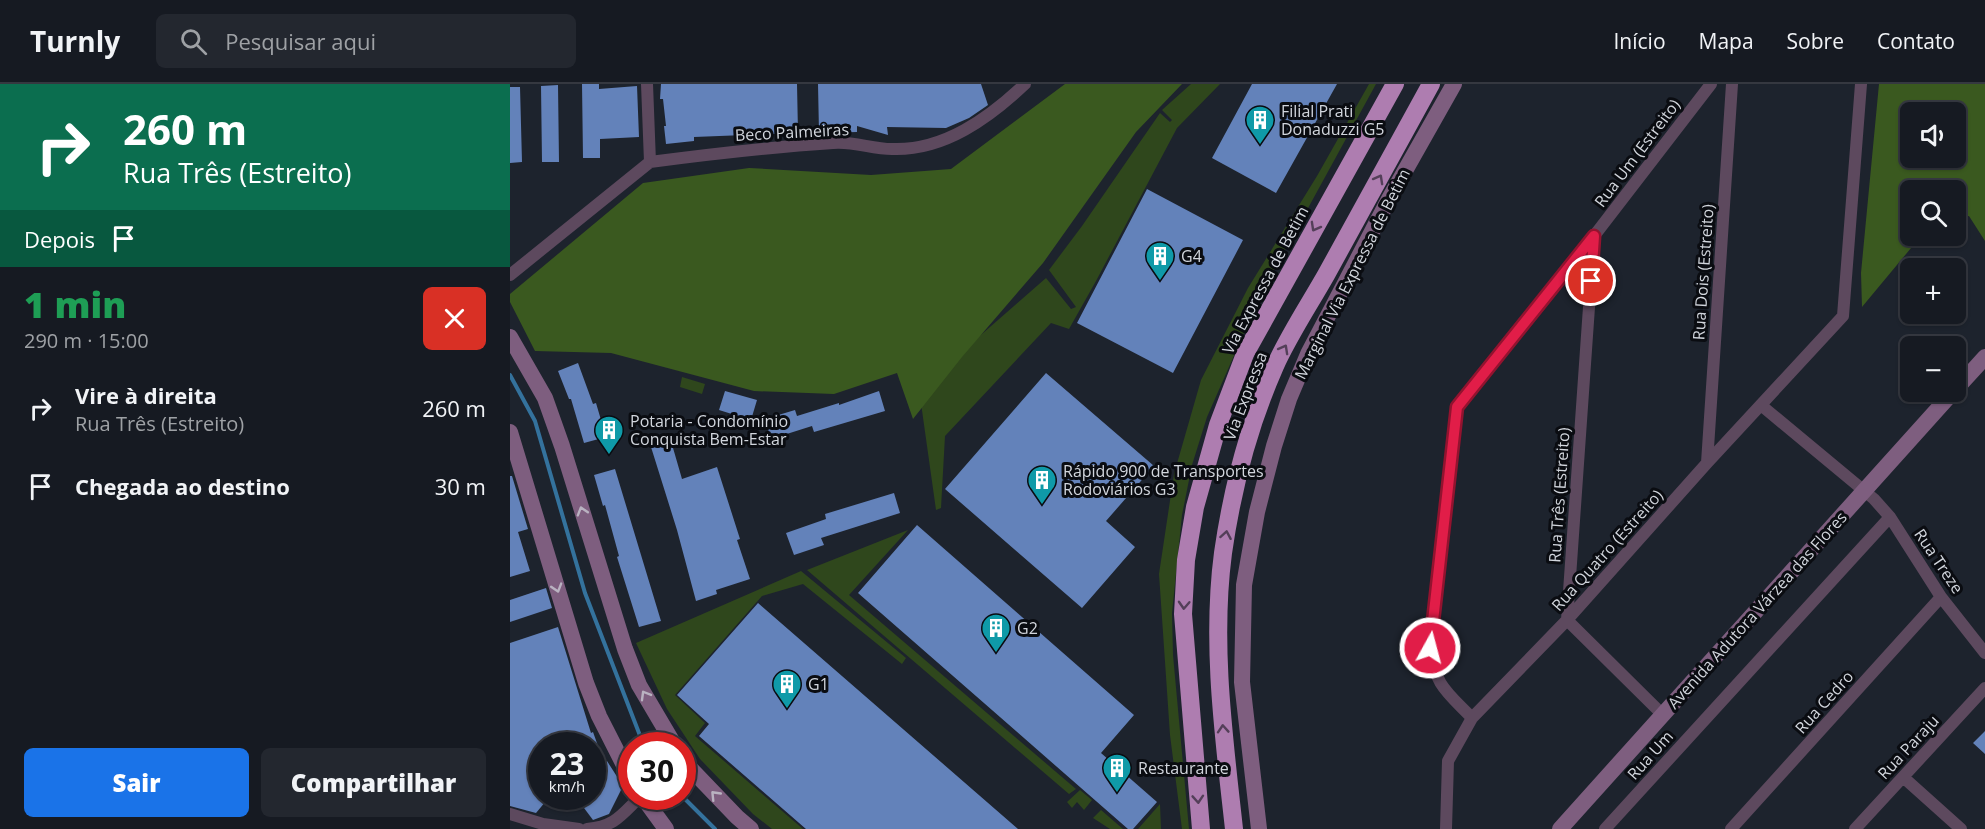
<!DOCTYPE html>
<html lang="pt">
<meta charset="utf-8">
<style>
body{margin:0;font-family:"Open Sans",sans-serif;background:#23272f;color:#f1f3f6;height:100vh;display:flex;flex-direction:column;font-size:22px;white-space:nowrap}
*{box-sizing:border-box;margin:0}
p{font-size:20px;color:#9ea1a5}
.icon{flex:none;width:33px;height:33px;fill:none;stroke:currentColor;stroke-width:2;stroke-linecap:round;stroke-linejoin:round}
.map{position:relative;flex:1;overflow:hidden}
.details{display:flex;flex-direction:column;background:#161a22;width:510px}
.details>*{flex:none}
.hud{background:#0b6e4f;color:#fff;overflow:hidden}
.tools{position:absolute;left:1390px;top:18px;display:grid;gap:12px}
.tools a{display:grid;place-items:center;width:66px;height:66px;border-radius:9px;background:#161a22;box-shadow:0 2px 4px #0004,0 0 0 2px #353840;font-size:30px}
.speed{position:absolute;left:18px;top:648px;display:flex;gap:12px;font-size:30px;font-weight:700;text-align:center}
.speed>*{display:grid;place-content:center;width:78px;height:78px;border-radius:50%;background:#161a22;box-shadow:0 2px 4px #0004,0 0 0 2px #353840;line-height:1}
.speed small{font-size:15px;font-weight:400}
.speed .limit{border:9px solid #d22;background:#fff;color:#111}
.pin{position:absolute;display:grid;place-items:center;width:51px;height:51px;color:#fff;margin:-26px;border:3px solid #fff;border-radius:50%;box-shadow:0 2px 6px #0007}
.me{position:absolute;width:66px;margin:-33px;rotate:7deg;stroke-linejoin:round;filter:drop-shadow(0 0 4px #0008)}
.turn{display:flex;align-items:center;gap:21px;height:126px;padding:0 24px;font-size:27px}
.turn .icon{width:78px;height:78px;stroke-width:2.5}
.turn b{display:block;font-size:42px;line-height:51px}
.then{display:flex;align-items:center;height:57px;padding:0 24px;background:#0003;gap:12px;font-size:22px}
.round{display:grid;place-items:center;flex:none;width:63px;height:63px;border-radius:9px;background:#23272f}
.head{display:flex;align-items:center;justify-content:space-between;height:102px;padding:0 24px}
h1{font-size:36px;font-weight:800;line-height:45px;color:#1e9e55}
.primary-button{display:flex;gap:12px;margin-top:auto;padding:12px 24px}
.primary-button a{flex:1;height:69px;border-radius:9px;background:#1a73e8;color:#fff;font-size:24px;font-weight:800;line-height:69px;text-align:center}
.primary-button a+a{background:#23272f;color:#f1f3f6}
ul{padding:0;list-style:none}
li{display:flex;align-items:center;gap:18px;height:78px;padding:0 24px}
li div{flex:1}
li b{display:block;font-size:22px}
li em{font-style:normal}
header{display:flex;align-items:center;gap:36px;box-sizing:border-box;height:84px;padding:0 30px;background:#161a22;border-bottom:2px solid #353840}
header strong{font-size:28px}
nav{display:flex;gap:33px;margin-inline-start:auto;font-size:21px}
.search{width:420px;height:54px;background:#23272f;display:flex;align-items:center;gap:15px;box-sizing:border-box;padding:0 21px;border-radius:9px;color:#9ea1a5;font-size:22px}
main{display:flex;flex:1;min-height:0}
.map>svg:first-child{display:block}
</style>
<header>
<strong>Turnly</strong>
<div class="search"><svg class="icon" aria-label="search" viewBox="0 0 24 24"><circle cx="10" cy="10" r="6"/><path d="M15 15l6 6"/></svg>Pesquisar aqui</div>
<nav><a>Início</a><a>Mapa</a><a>Sobre</a><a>Contato</a></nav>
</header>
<main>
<section class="details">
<div class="hud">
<div class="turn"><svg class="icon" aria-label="right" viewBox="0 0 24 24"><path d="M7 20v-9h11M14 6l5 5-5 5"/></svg><div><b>260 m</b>Rua Três (Estreito)</div></div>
<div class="then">Depois<svg class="icon" aria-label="arrive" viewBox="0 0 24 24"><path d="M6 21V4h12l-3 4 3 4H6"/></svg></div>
</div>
<div class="head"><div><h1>1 min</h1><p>290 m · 15:00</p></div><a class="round" style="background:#d93025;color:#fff"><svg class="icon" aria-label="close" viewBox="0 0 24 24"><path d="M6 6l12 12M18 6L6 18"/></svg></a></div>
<ul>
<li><svg class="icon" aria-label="right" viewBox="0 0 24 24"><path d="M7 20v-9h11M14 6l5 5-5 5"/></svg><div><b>Vire à direita</b><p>Rua Três (Estreito)</p></div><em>260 m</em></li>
<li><svg class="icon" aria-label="arrive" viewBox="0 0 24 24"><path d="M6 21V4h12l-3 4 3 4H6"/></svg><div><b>Chegada ao destino</b></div><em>30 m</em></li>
</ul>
<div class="primary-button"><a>Sair</a><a>Compartilhar</a></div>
</section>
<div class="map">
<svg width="1475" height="745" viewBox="0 0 1475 745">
<rect width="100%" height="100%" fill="#1d232d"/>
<path fill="#2f471c" d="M681,0H710L667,44L586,197L559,245L541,239L435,352L431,424L426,426L409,305L536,194L561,225L566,223L539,186L572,142L650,29L660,38L662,36L652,26Z
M859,0H866L751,210L697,333L682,381L672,431L662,529L663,571L679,745H672L660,651L649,490L664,390L691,296L738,204L807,92Z
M172,293L195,300L192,310L170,303Z
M398,446L339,511L566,705L559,710L297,486Z
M291,487L396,574L392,580L293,500L252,512L165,611L195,639L185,652L293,745H262L243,730L190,675L157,625L126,559Z
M570,706L582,716L574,726L567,718L562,724L557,718Z
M650,720L651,745H628Z
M591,726L613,745H600L583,734Z"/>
<path fill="#3a591f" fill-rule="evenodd" d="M555,0H672L626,48L533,179L452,273L403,335L387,289L324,310L244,307L101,269L25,267L0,218V210L133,99L239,84L361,91L441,85Z
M1369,0H1475V157L1459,132L1446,134V106H1401V152H1411L1352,223L1351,189ZM1401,28H1446V74H1401Z"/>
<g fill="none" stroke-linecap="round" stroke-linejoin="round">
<path stroke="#34729d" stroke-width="4" d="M0,291L25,337L75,509L134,662
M172,712L205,745"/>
</g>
<path fill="#6382ba" d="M72,0H89V5L127,2L129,53L90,55V74H73Z
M151,0H287L288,49L184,53V57L156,60L154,42H156L153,15H150Z
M308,0H471L478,21L459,34L436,44L377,43L378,51L347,42V48L309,49Z
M742,0H827L766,109L702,74Z
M48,1L49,78H32L31,2Z
M0,3H10L12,78L0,79Z
M637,105L733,156L663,289L567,239Z
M68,279L83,320L86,319L96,353L74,359L61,315H59L48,287Z
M536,289L644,382L596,437L625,463L572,524L435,405Z
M215,307L247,316L241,336L209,326Z
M369,307L375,327L304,348L302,342L261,355L255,335L285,326L287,332L329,319V321Z
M161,357L172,395L207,383L230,455L227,456L240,495L206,506L207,510L186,517L167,446L141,363Z
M105,385L151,537L129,543L107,473L109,472L95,421L93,422L84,391Z
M0,392H2L18,445L8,448L20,487L0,493Z
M384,409L390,429L311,454L314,461L284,471L276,449L316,435L315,430Z
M407,441L624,631L591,669L647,718L623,745H618L348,509Z
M36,504L42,524L0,538V516Z
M248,519L508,745H296L189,652L199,640L167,611Z
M48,543L81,649L83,648L88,662H32V712H34L36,717L26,729L0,722V559Z
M1475,647V670L1463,659Z
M97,677L113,702L99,730L83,736L65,712H82V695L88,692L84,687Z"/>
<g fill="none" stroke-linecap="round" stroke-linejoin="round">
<path stroke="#5d495e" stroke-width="12" d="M137,0L140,78
M140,78C201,70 262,63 323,59C343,57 362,65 382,65C434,67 479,34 515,0
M1084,152L1057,536L1153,631
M0,191L140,78
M1252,322L1364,415L1380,433L1431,513L1475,569
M1197,379L1222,0
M962,634C937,608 925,602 920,564L947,323L1084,152L1201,0
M1393,693L1451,745
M0,730L33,740L69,745
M77,745C106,742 111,731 131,712
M936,745L938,677L962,634L1057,536L1197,379L1333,232L1351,0
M1095,745L1380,433
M1221,745L1431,513
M1345,745L1475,604"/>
<path stroke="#7e5e7f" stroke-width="16" d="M0,253L35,314L52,362L115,565L129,601L165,662
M1446,305L1475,273
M0,348L76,599L89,632L122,697
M172,673L179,683L227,733L241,745
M132,712L156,745
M749,745L732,598L734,501L747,428L764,362L779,315L798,270L879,115L944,0
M1050,745L1443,308"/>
<path stroke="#ae7db0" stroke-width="18" d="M691,745L673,530L676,476L685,423L708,341L735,270L885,0
M724,745C714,654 701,560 713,469C722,406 739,341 765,282C779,251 799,221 816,191C851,127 886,64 921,0"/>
</g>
<defs><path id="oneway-chevron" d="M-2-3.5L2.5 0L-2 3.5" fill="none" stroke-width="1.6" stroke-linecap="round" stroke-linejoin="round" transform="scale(1.5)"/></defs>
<g stroke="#543f59">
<use href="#oneway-chevron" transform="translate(869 95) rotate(-61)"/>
<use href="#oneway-chevron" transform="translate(805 143) rotate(119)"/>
<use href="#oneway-chevron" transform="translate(774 265) rotate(-61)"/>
<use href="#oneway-chevron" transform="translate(716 451) rotate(-80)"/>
<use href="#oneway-chevron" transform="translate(674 521) rotate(93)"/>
<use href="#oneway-chevron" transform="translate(713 645) rotate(-94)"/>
<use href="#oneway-chevron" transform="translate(688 715) rotate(86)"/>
</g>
<g stroke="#b9b2c1">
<use href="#oneway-chevron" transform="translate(72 427) rotate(-107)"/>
<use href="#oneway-chevron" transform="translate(47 504) rotate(73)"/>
<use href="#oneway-chevron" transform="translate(135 611) rotate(-120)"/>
<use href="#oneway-chevron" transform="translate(205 711) rotate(-134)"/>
</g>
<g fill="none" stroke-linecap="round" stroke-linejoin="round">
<g stroke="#92132f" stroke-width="15">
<path id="route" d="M920,564L947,323L1084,152L1081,197"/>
</g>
<use href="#route" stroke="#e11d48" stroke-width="10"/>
</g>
<defs>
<g id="building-pin" transform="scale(1.5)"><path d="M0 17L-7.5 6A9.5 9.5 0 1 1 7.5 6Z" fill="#0f9aa8" stroke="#0a0c11"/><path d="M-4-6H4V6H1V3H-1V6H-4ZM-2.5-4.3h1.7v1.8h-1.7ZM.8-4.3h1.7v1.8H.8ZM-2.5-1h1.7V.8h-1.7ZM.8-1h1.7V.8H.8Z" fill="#fff"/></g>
</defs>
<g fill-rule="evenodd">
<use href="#building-pin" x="750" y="36"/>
<use href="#building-pin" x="650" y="172"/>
<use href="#building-pin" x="99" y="346"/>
<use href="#building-pin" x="532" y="396"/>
<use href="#building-pin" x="486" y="544"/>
<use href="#building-pin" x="277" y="600"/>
<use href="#building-pin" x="607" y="684"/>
</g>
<g text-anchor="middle" stroke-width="6" stroke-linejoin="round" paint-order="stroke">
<g font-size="16" fill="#d2d6dd" stroke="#0a0c11" text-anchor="start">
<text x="771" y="33">Filial Prati<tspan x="771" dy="18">Donaduzzi G5</tspan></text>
<text x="671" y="178">G4</text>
<text x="120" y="343">Potaria - Condomínio<tspan x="120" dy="18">Conquista Bem-Estar</tspan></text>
<text x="553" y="393">Rápido 900 de Transportes<tspan x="553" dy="18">Rodoviários G3</tspan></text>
<text x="507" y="550">G2</text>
<text x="298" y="606">G1</text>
<text x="628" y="690">Restaurante</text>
</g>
<g font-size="16" fill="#d2d6dd" stroke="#0a0c11">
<text transform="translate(282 48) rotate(-3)" y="6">Beco Palmeiras</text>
<text transform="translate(1127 69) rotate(-53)" y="6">Rua Um (Estreito)</text>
<text transform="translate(1193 188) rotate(-86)" y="6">Rua Dois (Estreito)</text>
<text transform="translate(842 190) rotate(-63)" y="6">Marginal Via Expressa de Betim</text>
<text transform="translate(755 196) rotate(-62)" y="6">Via Expressa de Betim</text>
<text transform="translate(735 312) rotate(-69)" y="6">Via Expressa</text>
<text transform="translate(1049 411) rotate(-86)" y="6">Rua Três (Estreito)</text>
<text transform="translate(1097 466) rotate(-48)" y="6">Rua Quatro (Estreito)</text>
<text transform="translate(1429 477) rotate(56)" y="6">Rua Treze</text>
<text transform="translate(1247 526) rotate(-48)" y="6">Avenida Adutora Várzea das Flores</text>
<text transform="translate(1314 618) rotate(-48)" y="6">Rua Cedro</text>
<text transform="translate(1398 663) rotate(-47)" y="6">Rua Paraju</text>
<text transform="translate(1140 671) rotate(-48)" y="6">Rua Um</text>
</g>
</g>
</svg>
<div class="tools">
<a><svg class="icon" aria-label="sound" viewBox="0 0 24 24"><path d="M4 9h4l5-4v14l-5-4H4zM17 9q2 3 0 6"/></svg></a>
<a><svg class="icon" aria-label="search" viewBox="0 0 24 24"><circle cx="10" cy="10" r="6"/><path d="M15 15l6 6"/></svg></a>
<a>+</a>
<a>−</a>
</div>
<div class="speed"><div>23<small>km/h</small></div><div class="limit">30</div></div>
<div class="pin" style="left:1081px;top:197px;background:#d93025"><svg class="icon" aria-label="arrive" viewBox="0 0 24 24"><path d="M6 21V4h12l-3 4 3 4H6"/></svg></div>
<svg class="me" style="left:920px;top:564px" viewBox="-20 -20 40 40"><circle r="17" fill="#e11d48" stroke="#fff" stroke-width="3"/><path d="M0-11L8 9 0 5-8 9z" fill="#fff"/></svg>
</div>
</main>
